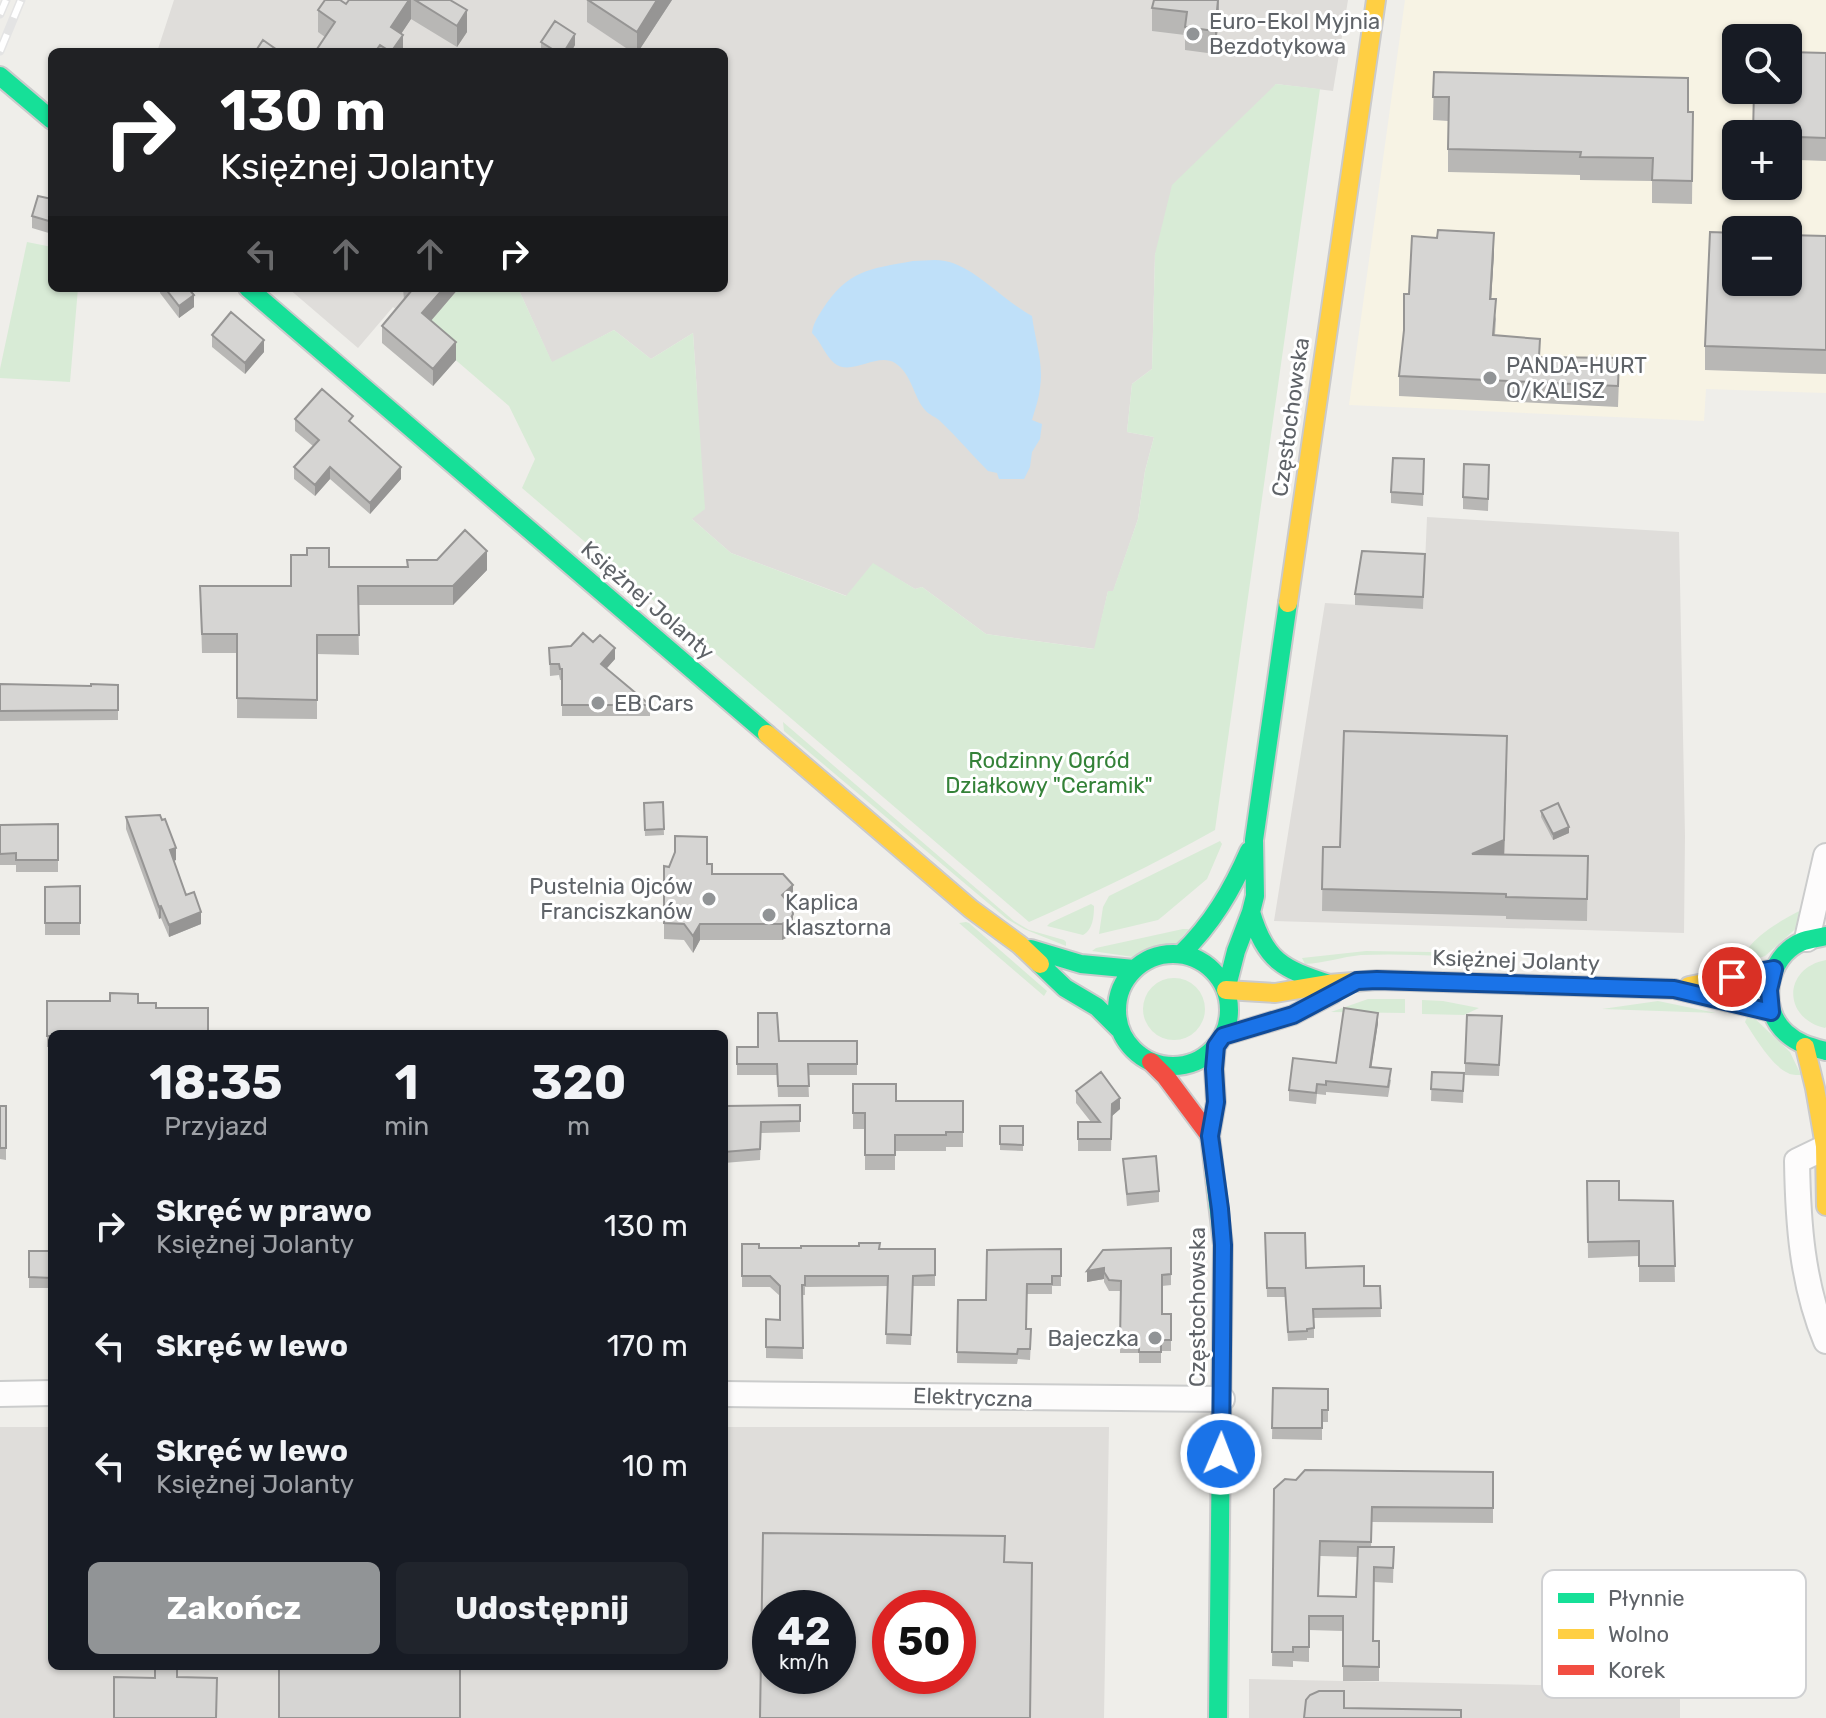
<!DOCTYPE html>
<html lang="pl">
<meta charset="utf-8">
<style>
body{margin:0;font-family:Rubik,sans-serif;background:#20242c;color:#f1f3f6;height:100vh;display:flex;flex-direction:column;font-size:30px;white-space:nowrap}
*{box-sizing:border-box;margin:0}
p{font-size:26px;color:#9ea1a6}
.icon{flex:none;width:44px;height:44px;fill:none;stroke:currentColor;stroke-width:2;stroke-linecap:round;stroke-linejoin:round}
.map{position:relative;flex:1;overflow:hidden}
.details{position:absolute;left:48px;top:1030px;width:680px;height:640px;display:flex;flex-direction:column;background:#171b24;border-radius:12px;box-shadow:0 2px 6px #0004}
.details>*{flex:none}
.banner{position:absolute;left:48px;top:48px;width:680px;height:244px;border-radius:12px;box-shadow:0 2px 6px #0004;background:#202124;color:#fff;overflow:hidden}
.buttons{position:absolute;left:1722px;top:24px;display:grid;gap:16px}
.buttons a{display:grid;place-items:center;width:80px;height:80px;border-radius:12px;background:#171b24;box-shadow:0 2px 6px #0004;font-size:40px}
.speed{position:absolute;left:752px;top:1590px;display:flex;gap:16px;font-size:40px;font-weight:700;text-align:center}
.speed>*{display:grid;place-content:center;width:104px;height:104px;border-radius:50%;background:#171b24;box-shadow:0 2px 6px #0004;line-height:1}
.speed small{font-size:20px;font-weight:400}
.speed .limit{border:12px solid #d22;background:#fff;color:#111}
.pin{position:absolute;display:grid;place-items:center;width:68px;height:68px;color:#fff;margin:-34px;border:4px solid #fff;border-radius:50%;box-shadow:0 2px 8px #0007}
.me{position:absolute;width:88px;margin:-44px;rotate:1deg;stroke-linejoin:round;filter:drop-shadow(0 0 6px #0008)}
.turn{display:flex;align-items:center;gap:28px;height:168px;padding:0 40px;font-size:36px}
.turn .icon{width:104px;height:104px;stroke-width:2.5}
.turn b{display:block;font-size:56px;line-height:68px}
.lanes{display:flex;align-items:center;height:76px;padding:0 40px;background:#0003;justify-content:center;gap:40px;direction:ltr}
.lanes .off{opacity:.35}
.eta{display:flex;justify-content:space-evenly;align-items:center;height:136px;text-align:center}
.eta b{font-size:48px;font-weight:700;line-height:56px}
.action{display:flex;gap:16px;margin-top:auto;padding:16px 40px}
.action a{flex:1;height:92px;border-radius:12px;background:#919496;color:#fff;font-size:32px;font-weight:700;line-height:92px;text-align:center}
.action a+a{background:#20242c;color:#f1f3f6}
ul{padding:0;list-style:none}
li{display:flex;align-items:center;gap:24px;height:120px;padding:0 40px}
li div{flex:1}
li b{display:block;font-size:30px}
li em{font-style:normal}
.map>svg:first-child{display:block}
</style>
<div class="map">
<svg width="1826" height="1718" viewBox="0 0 1826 1718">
<rect width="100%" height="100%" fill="#efeeea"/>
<path fill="#f7f3e4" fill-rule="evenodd" d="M1405,0H1826V393L1706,389L1704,421L1349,405ZM1736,38H1788V90H1736ZM1736,134H1788V186H1736ZM1736,230H1788V282H1736Z"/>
<path fill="#dfddda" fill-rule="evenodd" d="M174,0H1348L1333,91L1276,84L1155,254L1152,369L1132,384L1127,432L1154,437L1145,471L1138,519L1113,592L1108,591L1095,649L986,634L922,587L915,589L873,564L847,596L731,553L692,519L697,393L693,333L651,359L614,330L552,363L518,288H724V52H157Z
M288,288H459L422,331L393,307L358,348Z
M1427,517L1679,532L1685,836L1684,933L1274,921L1325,603L1423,609Z
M0,1427H52V1666H724V1427H1109L1104,1718H0ZM770,1608H838V1676H770ZM890,1608H958V1676H890Z
M1249,1679L1680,1688V1718H1249Z"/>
<path fill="#d8ebd6" d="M1276,84L1320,89L1215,830C1155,864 1092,894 1029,922L522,488L535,459L509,406L422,331L459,288H518L552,362L614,330L651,359L693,333L705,509L692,519L731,553L846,596L873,563L915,589L922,587L986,634L1094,649L1108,591H1113L1138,519L1145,471L1154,437L1127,432L1132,384L1152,369L1155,254L1172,185Z
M27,242L52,247V288H78L70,382L0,378V369Z
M783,722L1014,921L1029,930L1064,940L1066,942V946L1024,929L1007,919L784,731Z
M1220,841L1222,844L1207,879L1163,916L1158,920L1099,934L1103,907L1109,896Z
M1091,904L1094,906C1094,916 1093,930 1083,935L1047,926L1050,923Z
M1807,907L1801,924L1765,956L1742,964C1743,940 1787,917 1807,907Z
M966,922L969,923L1047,991L1044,996L959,923Z
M1183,929H1189L1175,945L1148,954L1133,957L1092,951L1096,948Z
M1366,951L1496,953L1501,958C1454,957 1408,953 1361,955C1342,957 1324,963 1305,964L1302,958Z
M1826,960V1027L1825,1028C1782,1018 1783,968 1826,960Z
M1143 1009a31 31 0 1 1 62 0a31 31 0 1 1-62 0Z
M1368,999H1405V1013L1331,1012Z
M1422,1000L1443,1001L1479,1008L1464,1015L1422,1014Z
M1658,1001L1716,1013L1602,1009Z
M1749,1013L1790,1052L1801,1075C1797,1075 1791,1075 1788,1073C1772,1066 1754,1036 1745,1022Z
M51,1483H52V1646L48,1643L47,1627L49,1488Z"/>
<path fill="#bfe0f9" d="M913,261C923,261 935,259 945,261C974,266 1005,302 1032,316C1035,340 1044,364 1040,388C1039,399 1035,409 1032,420L1042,424L1040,439L1032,452L1030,467L1024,479H999L997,473L988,471C972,455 957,437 940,421C936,417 929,415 925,410C913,396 912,374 895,363C877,352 851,377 834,363C825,355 821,342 812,333C813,324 817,318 822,310C848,270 869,269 913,261Z"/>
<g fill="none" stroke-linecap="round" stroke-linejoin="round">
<g stroke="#cbcccc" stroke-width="28">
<path id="street" d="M1807,939L1826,856
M1826,1147L1797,1161C1798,1223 1802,1283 1826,1341
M0,1394L52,1393
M724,1394L1222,1399"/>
</g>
<g stroke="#cacacb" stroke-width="22">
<path id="fast" d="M0,76L52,120
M248,288L767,734
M1251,912C1265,961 1283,969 1329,984
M1826,936C1818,938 1808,939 1801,942C1767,957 1758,1008 1786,1033C1798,1044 1811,1047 1826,1051
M1031,949L1081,964L1134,969
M1117 1010a56 56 0 1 1 112 0a56 56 0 1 1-112 0Z
M1181,954C1212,924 1232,890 1249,851
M1040,964L1065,988L1097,1007L1119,1029
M1611,987L1674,989L1771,1012
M1226,990L1236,951L1251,912L1255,896L1254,840L1288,603
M1216,1046L1214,1069L1216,1102L1210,1136L1223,1245L1218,1718"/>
</g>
<g stroke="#cacacb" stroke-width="22">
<path id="slow" d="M1288,603L1376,0
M767,734L971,909L1020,945L1040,964
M1689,986L1774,969
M1226,990L1275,993L1329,984L1377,980L1611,987
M1223,1036L1293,1015L1333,994
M1805,1047L1815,1088L1825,1146L1826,1206"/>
</g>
<g stroke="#cacacb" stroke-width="22">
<path id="jam" d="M1151,1062L1166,1077L1210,1136"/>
</g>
<use href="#street" stroke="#fdfcfc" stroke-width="24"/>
<use href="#fast" stroke="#16e098" stroke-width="18"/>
<use href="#slow" stroke="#ffcf43" stroke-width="18"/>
<use href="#jam" stroke="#f24e42" stroke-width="18"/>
<g stroke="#e4e4e4" stroke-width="9">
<path id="rail" d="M0,14L6,0
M0,51L21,0"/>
</g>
<use href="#rail" stroke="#fff" stroke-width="6" stroke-dasharray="18" stroke-linecap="butt"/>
</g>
<path fill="#b8b7b5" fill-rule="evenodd" d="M349,0H450L467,32L457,47L411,19L401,34L403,52H315L325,37L318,32V10L346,4Z
M587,0H672L638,52H632L587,22Z
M1219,0V17L1215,54L1185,50V35L1152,31V8Z
M541,42L575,45L571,52H541Z
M1826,53V161L1799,160L1798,195L1752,194V186H1788V134Z
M1434,72L1693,112L1692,204L1652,203V181L1580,180V175L1448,172V121L1433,120Z
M52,199V234L32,228V216Z
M1826,236V374L1705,370V346Z
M1494,253L1491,299L1496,319L1495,335L1540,357L1619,378L1618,407L1399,396V376L1409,294Z
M160,288H188L194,307L179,318L160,293Z
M403,288H459L431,321L456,360L433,386L382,343V326L404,300Z
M212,335L264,352L245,374L212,347Z
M295,419L353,425L401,479L370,514L330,479L315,496L294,479V467L313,446L295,431Z
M1424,471L1423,506L1391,503V492Z
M1489,477L1488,511L1463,509V497Z
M1425,566L1423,609L1355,605V594Z
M329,567L487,570L453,605H358L359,655L317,654V719L237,718V653H202L200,586H291Z
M593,642L615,659L606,668L650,705V716H562V680H560L559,675L550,676L549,648L571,646Z
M0,684L91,686L118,685V720L0,721Z
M1507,758L1504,855L1588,856L1587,921L1506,919V916L1322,911L1323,847H1340Z
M663,802L664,835L645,836L644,803Z
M1541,811L1569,833L1553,840L1541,817Z
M126,817L176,860L174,861L186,895L201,924L169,937L161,918L159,919L126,829Z
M58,824V872H16V865H0V825Z
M707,864L712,874L793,901L789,904L793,930L790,936L782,940H700L693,953L684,940L664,939V866Z
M80,886V935H45V887Z
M138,994L52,1034V1047H47V1001H110Z
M1502,1016L1499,1076L1465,1075V1063Z
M1378,1023L1371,1067L1391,1080L1388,1097L1326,1092V1095L1317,1094L1316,1104L1289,1101V1090L1336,1063Z
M779,1041H857V1075H808L809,1097H778L777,1075H737V1047H758Z
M1432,1072L1464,1073L1463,1103L1431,1101Z
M853,1084L896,1101H963V1147H946V1151H895V1170H865V1129H853Z
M1076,1091L1120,1109L1112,1116L1111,1151H1078V1122H1091L1076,1103Z
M800,1105V1132L761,1133L760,1160L724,1163V1125Z
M0,1106H6V1160L0,1159Z
M1000,1126H1023V1151L1000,1150Z
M1123,1159L1159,1191V1202L1127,1206Z
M1587,1181L1619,1200L1673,1201L1675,1282H1639V1256L1588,1258Z
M1265,1233L1306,1268L1364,1286H1380L1381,1317L1314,1318V1338H1307V1340L1288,1341L1285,1297H1267Z
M742,1244L759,1248L935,1249V1286H913L911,1345L886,1344L888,1286L805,1287V1295H802L803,1359L766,1358V1319L780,1320V1296L770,1287H742Z
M1171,1248V1285L1162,1286V1314H1171V1351H1161V1363H1139V1353H1120L1121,1291H1109L1104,1282V1279L1087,1282V1271Z
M1061,1249V1286H1052V1294H1027L1026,1329L1031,1340L1030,1360L1018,1359L1017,1364L957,1363L958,1300H986Z
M29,1251H52V1288H29Z
M1273,1388L1328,1389V1422H1322V1440L1272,1439Z
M1493,1472V1523L1372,1522L1371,1547H1394L1393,1583L1374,1582L1373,1641H1379V1681H1343V1631L1309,1630V1662L1293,1661V1667L1272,1666L1274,1489L1296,1480ZM1320,1556L1358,1557L1356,1597L1319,1596Z"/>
<path fill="#969594" d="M409,0H411V19L391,49V27Z
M657,0H672L638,52H637V32Z
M1218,0L1219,17L1215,54V31Z
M467,10V32L457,47V26Z
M575,34V45L571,52H564Z
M403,35V52H391Z
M1494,233V253L1490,319V299Z
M444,288H459L422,331V313Z
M194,295V307L179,318V306Z
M264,340V352L245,374V363Z
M456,342V360L433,386V369Z
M330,467V479L315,496V485Z
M401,467V479L370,514V503Z
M487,551V570L453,605V586Z
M615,648V659L601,675V664Z
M1507,736V758L1504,862L1472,854Z
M1569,827V833L1553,840V834Z
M176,848V860L170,862V850Z
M793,885V901L782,912V895Z
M161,906V918L159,919V907Z
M201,912V924L169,937V925Z
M793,914V930L790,936L782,940V924Z
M700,924V940L693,953V936Z
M1378,1013V1023L1370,1077V1067Z
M1120,1098V1109L1112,1116V1104Z
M1104,1268V1279L1087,1282V1271Z"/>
<path fill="#d6d5d3" stroke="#969594" stroke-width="2" fill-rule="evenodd" d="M325,0H340L346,4L349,0H409L391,27L403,35L391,52L380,45L375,52H315L335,22L318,10Z
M415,0H450L467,10L457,26Z
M588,0H657L637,32Z
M1154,0H1218L1215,31L1185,27L1187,12L1152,8Z
M555,21L575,34L564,52H557L541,42Z
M263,40L280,52H255Z
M1788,52L1826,53V138L1799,137L1798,172H1788V134H1753L1754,90H1788Z
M1434,72L1688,78V112H1693L1692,181L1652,180L1653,158L1580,157L1581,152L1448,149L1449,97H1433Z
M38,196L52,199V222L32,216Z
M1438,230L1494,233L1490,299H1496L1493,335L1540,339L1539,357L1619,358L1618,386L1399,376L1404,330V294H1409L1412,236L1437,238Z
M1710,232L1736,233V282H1788V235L1826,236V350L1705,346Z
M165,288H188L194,295L179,306Z
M410,288H444L422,313L456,342L433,369L382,326L412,290Z
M231,312L264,340L245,363L212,335Z
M322,389L353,416L349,421L401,467L370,503L330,467L315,485L294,467L319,440L295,419Z
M1393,458L1424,459L1423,494L1391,492Z
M1464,464L1489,465L1488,499L1463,497Z
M465,530L487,551L453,586H358L359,635H317V700L237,698V634H202L200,586H291V555H307V548H329V567H408L407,560H437Z
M1362,551L1425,554L1423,597L1355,594Z
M583,633L593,642L600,635L615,648L601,664L650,705H562V669H560L559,664H550L549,648L571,646Z
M0,684L91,686V684L118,685V710L0,711Z
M1344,731L1507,736L1504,840L1472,854L1588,856L1587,899L1506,897V894L1322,889L1323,847H1340Z
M663,802L664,829L645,830L644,803Z
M1558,803L1569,827L1553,834L1541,811Z
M160,815L162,820L165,819L176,848L170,850L186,895L194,892L201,912L169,925L161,906L159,907L126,817Z
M58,824V860H16V853L0,854V825Z
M675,836L707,837V864H712V874H783L793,885L782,895L792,907L793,914L790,920L782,924H700L693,936L684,924L664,923V866L669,867L675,852Z
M80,886V923H45V887Z
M110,993L138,994V1003H156V1008H208V1034H52V1036H47V1001H110Z
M1344,1008L1378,1013L1370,1067L1391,1069L1388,1087L1326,1081V1085L1317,1084L1316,1093L1289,1090L1293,1058L1336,1063Z
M758,1013H777L779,1041H857V1064H808L809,1086H778L777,1064H737V1047H758Z
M1467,1015L1502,1016L1499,1065L1465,1063Z
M1101,1072L1120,1098L1112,1104L1111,1139H1078V1122H1100L1076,1091Z
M1432,1072L1464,1073L1463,1091L1431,1089Z
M853,1084H896V1101H963V1132H946V1135H895V1155H865V1113H853Z
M800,1105V1121L761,1122L760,1149L724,1152L725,1106Z
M0,1106H6V1148H0Z
M1000,1126H1023V1145L1000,1144Z
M1156,1156L1159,1191L1127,1194L1123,1159Z
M1587,1181H1619V1200L1673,1201L1675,1266H1639V1241L1588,1242Z
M1265,1233H1305L1306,1268L1364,1266V1286H1380L1381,1308L1313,1309L1314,1328L1307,1329V1331L1288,1332L1285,1288H1267Z
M859,1243H880L879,1249H935V1275L913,1276L911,1335L886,1334L888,1276H805V1285H802L803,1348L766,1347V1319L780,1320V1286L770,1276H742V1244H759V1248H801V1246H859Z
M1171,1248V1274L1162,1275V1314H1171V1340H1161V1352H1139V1342H1120L1121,1281L1109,1280L1104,1272V1268L1087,1271L1103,1250Z
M1061,1249V1276H1052V1284H1027L1026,1329H1031L1030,1349H1018L1017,1354L957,1352L958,1300H986L987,1250Z
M29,1251H52V1278L29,1277Z
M1273,1388L1328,1389V1410H1322V1428H1272Z
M1305,1470L1493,1472V1508L1372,1507L1371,1542L1320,1541L1318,1596L1356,1597L1358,1547H1394L1393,1568L1374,1567L1373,1641H1379V1667L1343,1666V1616H1309V1647H1293V1652H1272L1274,1489L1285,1479L1296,1480Z
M763,1533L1005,1536L1004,1562L1032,1563L1030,1718H760ZM770,1608H838V1676H770ZM890,1608H958V1676H890Z
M155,1666H177V1677L217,1678L216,1718H114V1677L155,1678Z
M279,1666H460V1718H279Z
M1319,1691H1344V1708L1461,1710V1718H1304L1306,1700L1310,1695Z"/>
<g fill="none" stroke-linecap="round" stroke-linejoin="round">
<g stroke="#114b97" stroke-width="20">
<path id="route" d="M1221,1454L1223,1245L1220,1209L1210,1136L1216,1102L1214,1069L1216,1046L1223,1036L1293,1015L1357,981L1377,980L1674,989L1771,1012L1769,990L1774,969L1732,977"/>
</g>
<use href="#route" stroke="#1a73e8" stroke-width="14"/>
</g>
<g fill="#919496" stroke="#fff" stroke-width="3">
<circle cx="1193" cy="34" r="8"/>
<circle cx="1490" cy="378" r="8"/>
<circle cx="598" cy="703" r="8"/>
<circle cx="709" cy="899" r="8"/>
<circle cx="769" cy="915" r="8"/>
<circle cx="1155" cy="1338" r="8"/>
</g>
<g text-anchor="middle" stroke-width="6" stroke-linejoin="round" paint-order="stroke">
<g font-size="22" fill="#5f6368" stroke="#fff" text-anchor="start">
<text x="1209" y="29">Euro-Ekol Myjnia<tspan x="1209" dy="25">Bezdotykowa</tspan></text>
<text x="1506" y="373">PANDA-HURT<tspan x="1506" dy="25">O/KALISZ</tspan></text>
<text x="614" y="711">EB Cars</text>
<text x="693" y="894" text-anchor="end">Pustelnia Ojców<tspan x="693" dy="25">Franciszkanów</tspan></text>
<text x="785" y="910">Kaplica<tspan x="785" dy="25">klasztorna</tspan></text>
<text x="1139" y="1346" text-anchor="end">Bajeczka</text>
</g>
<g font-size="22" fill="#5f6368" stroke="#fff">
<text transform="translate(1290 417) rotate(-82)" y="8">Częstochowska</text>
<text transform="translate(648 600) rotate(41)" y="8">Księżnej Jolanty</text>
<text transform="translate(1516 960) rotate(2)" y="8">Księżnej Jolanty</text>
<text transform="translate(1197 1307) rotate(-90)" y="8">Częstochowska</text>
<text transform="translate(973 1397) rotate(2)" y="8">Elektryczna</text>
</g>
<g font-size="22" fill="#348238" stroke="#fff">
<text x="1049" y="768">Rodzinny Ogród<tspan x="1049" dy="25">Działkowy "Ceramik"</tspan></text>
</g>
</g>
<rect x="1542" y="1570" width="264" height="128" rx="12" fill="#fff" stroke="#cfd0d2" stroke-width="2"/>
<rect x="1558" y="1593" width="36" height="10" fill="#16e098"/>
<rect x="1558" y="1629" width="36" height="10" fill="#ffcf43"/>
<rect x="1558" y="1665" width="36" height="10" fill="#f24e42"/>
<g font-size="22" fill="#5f6368">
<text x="1608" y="1606">Płynnie</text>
<text x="1608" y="1642">Wolno</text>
<text x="1608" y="1678">Korek</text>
</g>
</svg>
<div class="buttons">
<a><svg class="icon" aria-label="search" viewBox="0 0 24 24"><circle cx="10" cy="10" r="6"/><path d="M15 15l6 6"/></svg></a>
<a>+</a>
<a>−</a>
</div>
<div class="speed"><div>42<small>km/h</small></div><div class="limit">50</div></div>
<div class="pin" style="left:1732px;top:977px;background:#d93025"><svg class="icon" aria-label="arrive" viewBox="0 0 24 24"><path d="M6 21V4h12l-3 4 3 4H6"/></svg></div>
<svg class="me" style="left:1221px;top:1454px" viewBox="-20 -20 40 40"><circle r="17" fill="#1a73e8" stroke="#fff" stroke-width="3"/><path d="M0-11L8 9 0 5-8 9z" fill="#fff"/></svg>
<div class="banner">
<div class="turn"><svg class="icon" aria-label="right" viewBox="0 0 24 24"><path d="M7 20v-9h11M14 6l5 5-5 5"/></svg><div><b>130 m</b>Księżnej Jolanty</div></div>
<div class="lanes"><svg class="icon off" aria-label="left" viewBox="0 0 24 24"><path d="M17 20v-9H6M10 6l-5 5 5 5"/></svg><svg class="icon off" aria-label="ahead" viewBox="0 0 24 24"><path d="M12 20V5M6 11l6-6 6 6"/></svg><svg class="icon off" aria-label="ahead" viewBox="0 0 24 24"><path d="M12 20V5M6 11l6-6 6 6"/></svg><svg class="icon" aria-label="right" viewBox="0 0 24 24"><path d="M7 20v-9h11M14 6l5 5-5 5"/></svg></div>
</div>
<section class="details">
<div class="eta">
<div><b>18:35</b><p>Przyjazd</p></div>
<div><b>1</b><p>min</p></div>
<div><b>320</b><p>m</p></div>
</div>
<ul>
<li><svg class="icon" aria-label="right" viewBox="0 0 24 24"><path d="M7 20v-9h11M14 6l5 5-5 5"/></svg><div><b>Skręć w prawo</b><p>Księżnej Jolanty</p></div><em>130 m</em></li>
<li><svg class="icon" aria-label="left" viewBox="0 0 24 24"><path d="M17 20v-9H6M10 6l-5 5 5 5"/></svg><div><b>Skręć w lewo</b></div><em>170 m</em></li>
<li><svg class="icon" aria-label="left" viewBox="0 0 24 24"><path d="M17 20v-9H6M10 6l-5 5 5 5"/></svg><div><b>Skręć w lewo</b><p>Księżnej Jolanty</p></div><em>10 m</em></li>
</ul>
<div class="action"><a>Zakończ</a><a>Udostępnij</a></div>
</section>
</div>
